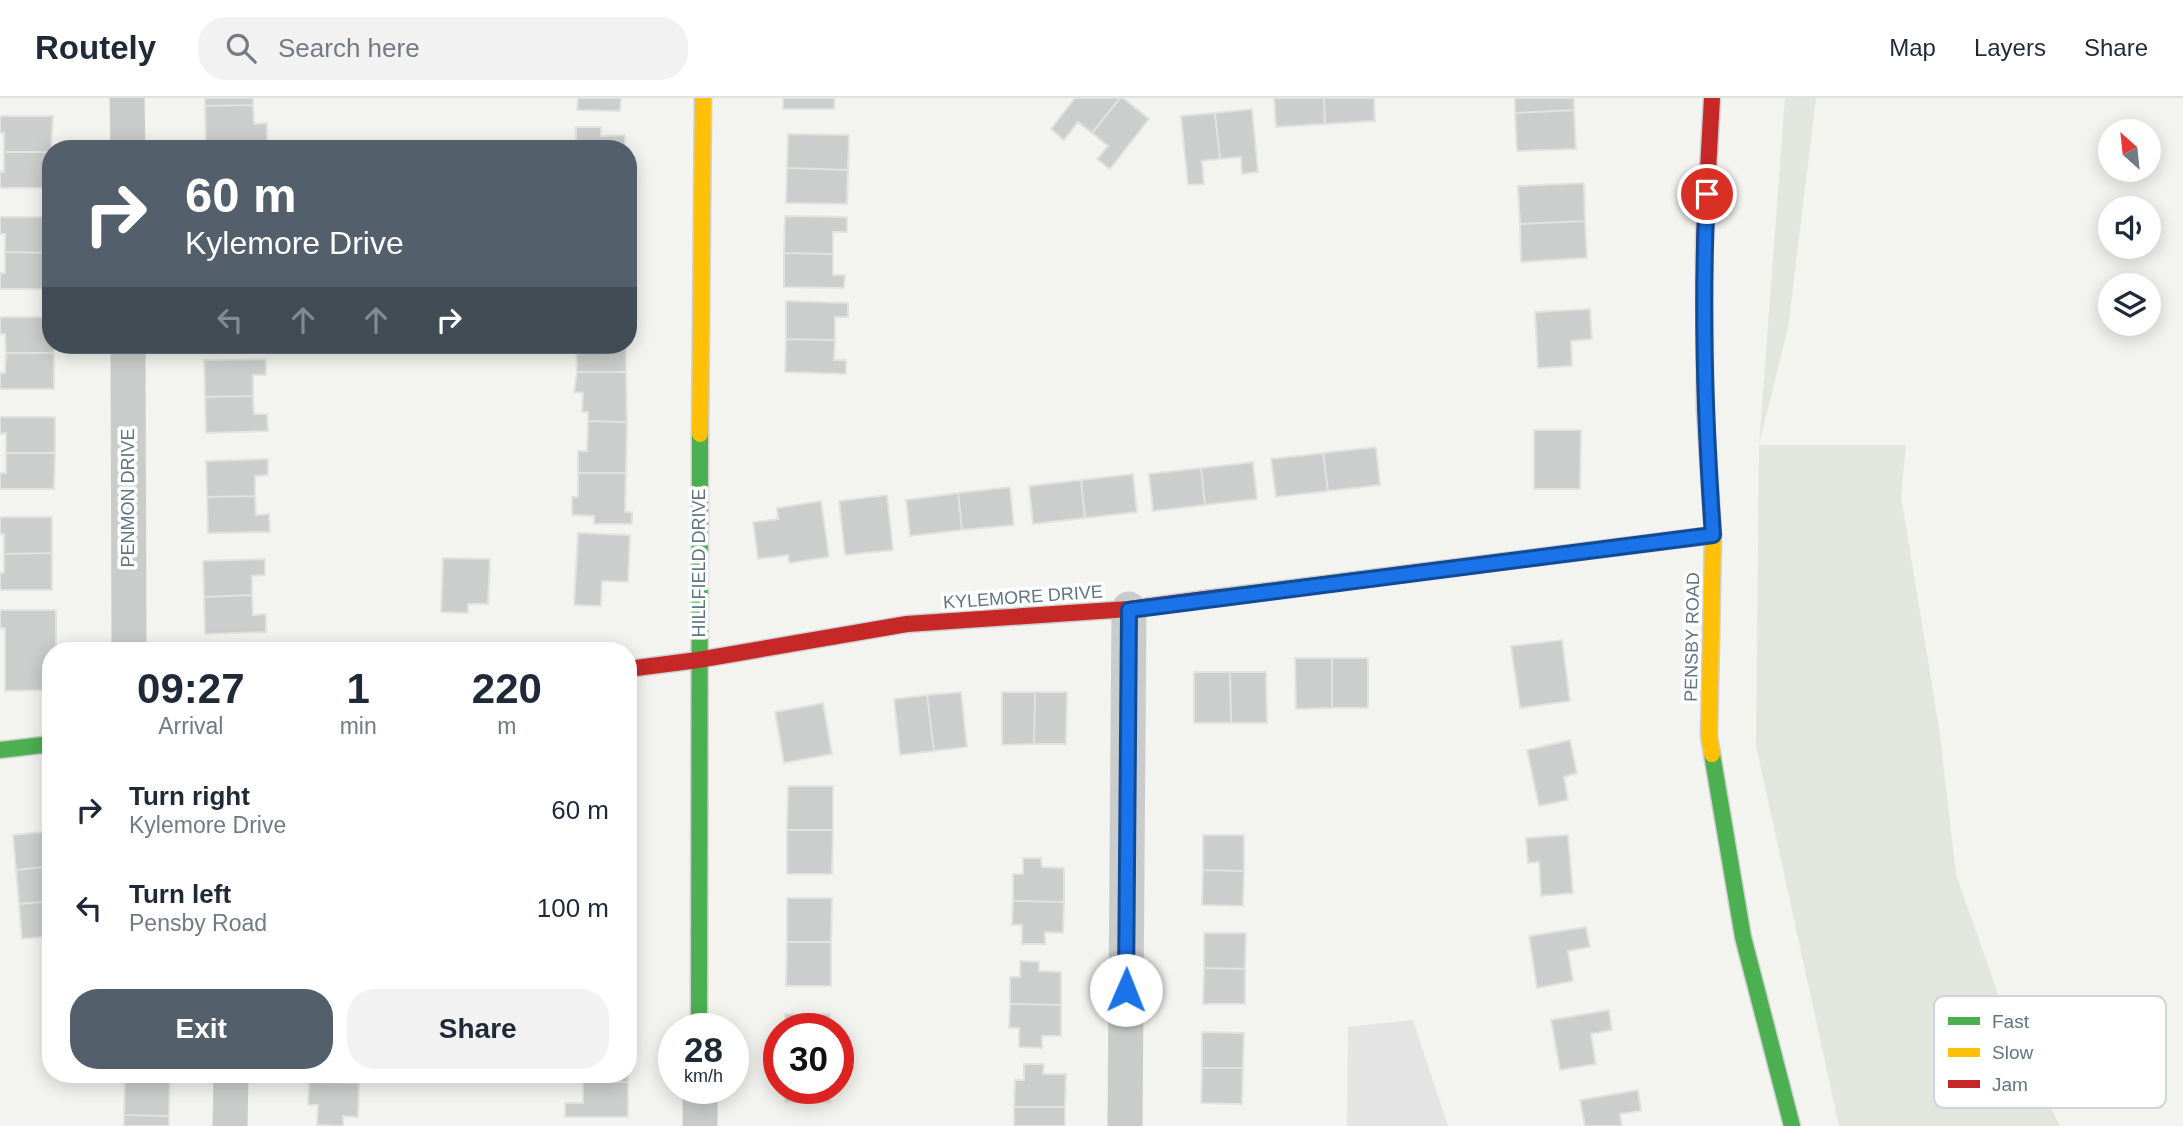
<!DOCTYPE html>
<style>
body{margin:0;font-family:Helvetica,sans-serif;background:#f2f2f3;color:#1f2937;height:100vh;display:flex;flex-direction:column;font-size:26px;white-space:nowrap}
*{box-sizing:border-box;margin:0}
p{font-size:23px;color:#747a83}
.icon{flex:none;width:38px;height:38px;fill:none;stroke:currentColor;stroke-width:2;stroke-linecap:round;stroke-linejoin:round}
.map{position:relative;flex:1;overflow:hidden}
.panel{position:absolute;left:42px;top:544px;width:595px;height:441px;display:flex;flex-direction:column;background:#fff;border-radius:28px;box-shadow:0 4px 18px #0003}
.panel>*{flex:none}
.guide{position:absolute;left:42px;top:42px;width:595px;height:214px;border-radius:28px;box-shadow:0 4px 18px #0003;background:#535f6a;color:#fff;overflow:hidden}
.needle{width:46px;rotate:333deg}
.controls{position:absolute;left:2098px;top:21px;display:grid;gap:14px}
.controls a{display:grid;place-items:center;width:63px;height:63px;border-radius:50%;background:#fff;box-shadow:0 4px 18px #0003;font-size:35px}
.speed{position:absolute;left:658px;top:915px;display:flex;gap:14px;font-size:35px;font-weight:700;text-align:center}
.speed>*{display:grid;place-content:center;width:91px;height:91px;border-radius:50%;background:#fff;box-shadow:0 4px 18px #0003;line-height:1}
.speed small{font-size:18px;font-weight:400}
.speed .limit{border:10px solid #d22;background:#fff;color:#111}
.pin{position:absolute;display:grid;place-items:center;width:60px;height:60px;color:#fff;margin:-30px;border:4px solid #fff;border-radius:50%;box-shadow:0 2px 7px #0007}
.me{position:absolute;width:77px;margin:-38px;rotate:1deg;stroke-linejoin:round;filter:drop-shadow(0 0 5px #0008)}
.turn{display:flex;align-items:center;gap:24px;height:147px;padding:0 28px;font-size:32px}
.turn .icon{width:91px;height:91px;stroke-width:2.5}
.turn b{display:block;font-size:49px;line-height:60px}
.lanes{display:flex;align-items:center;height:66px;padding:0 28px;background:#0003;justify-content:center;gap:35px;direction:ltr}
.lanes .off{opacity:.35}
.eta{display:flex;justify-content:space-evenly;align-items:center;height:119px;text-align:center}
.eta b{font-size:42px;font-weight:700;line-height:49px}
.button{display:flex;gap:14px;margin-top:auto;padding:14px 28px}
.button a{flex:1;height:80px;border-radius:28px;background:#535f6a;color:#fff;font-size:28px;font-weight:700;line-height:80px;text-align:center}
.button a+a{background:#f2f2f3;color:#1f2937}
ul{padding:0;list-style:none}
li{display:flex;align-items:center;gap:21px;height:98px;padding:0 28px}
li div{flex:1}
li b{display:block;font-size:26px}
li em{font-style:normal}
header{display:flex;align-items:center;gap:42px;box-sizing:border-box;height:98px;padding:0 35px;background:#fff;border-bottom:2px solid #e0e1e3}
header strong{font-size:33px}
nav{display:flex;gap:38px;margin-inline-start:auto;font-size:24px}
.search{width:490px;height:63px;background:#f2f2f3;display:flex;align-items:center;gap:18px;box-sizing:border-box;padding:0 24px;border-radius:28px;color:#747a83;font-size:26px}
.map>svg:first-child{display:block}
</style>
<header>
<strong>Routely</strong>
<div class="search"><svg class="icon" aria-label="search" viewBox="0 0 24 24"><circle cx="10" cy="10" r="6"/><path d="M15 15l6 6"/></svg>Search here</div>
<nav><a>Map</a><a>Layers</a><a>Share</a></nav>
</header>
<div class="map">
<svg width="2183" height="1028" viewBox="0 0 2183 1028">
<rect width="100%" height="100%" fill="#f3f3f0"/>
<path fill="#e3e4e3" d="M1413,922L1448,1028H1347L1348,929Z"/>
<path fill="#e2e6de" d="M1785,0H1816L1788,230L1759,347H1906L1901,398L1939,630L1956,776L2009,928L2060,1028H1839L1756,647L1759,348Z"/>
<path fill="#cbcecd" stroke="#e2e2e0" stroke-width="2" d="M205,0H253V7L205,8Z
M578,0H621L620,13L577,12Z
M783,0H835L834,11H783Z
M1075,0H1120L1092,35L1078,24L1064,42L1051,31Z
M1120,0H1123L1149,21L1110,71L1097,61L1108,48L1092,35Z
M1274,0H1324L1325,26L1276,29Z
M1324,0H1374L1375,23L1325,26Z
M1515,0H1574V12L1515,15Z
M253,7L254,26L267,25V43L206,44L205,8Z
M1252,11L1258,74L1242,76L1241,59L1220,61L1215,15Z
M1574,12L1576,51L1517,53L1515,15Z
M1215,15L1220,61L1202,63L1204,86L1188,87L1181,18Z
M0,18H53L51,54H4V35H0Z
M576,29H601V38L625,37V51H576Z
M788,36L849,37L848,72L787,70Z
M4,54H51V90H0V74H4Z
M787,70L848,72L847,106L786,105Z
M1584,85L1585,123L1520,126L1518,88Z
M785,118L847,119V134H833V156L784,155Z
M0,119H51V155L5,154V136H0Z
M1585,123L1587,160L1521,164L1520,126Z
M5,154L51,155V191H0V175H5Z
M784,155L833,156V177H845L844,190L784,189Z
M786,203L848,205V219H835V242L786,241Z
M1590,211L1592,241L1571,243L1572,268L1538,270L1535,214Z
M0,219H51V247H54V255H6L5,236H0Z
M786,241L835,242L834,262H846V276L785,274Z
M576,247H626V274H577Z
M6,255H54V291H0V275H5Z
M266,261V277H253V298L205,299L204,262Z
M577,274H626L627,324L588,323V314H582L583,295L574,294Z
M253,298L254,316H267L268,333L206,335L205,299Z
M0,319H55V355H6V335L0,336Z
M588,323L627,324L626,375H578V353H587Z
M1534,332H1581L1580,391H1534Z
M1376,349L1380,387L1328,393L1323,355Z
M6,355H55L54,391H0V375H6Z
M1323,355L1328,393L1276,399L1271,361Z
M268,361V377L255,378V398L207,399L206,363Z
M1253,364L1257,401L1205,407L1201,370Z
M1201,370L1205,407L1153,413L1149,376Z
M578,375H626L625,414H632V426H594V418L572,417V399H578Z
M1133,376L1137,414L1085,420L1081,382Z
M1081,382L1085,420L1033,426L1029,388Z
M1010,389L1014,427L962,432L958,395Z
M958,395L962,432L910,438L906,402Z
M887,397L893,452L845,457L839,403Z
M255,398L256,417L269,416L270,434L208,435L207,399Z
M821,403L829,459L789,465L788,457L758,461L753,424L778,421L777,410Z
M0,419H52V455L4,456V436H0Z
M578,435L630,437L628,484L602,483L601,508L574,507Z
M52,455V492H0V475H4V456Z
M443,460L490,461L488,506H468V515L441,514Z
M265,461V477L252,478V497L204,499L203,463Z
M252,497L253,517L266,516V534L205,536L204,499Z
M0,512H56V553H51V592L5,593V530H0Z
M1562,542L1570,603L1520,610L1511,548Z
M1295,560H1332V610L1296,611Z
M1332,560H1368V610H1332Z
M1194,574H1230L1231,625H1194Z
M1230,574H1266L1267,625H1231Z
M961,594L967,649L934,653L927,597Z
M1002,594H1035L1034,646L1002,647Z
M1035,594H1067L1066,646H1034Z
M927,597L934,653L900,657L894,601Z
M823,605L832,656L784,665L775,614Z
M1570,642L1577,675L1564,679L1568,702L1539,708L1527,652Z
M788,688H833V732H787Z
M787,732H833L832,776H787Z
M51,733V768L16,772L13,737Z
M1203,737H1244V773L1203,772Z
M1568,737L1573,795L1541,798L1539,764L1528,765L1526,740Z
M1023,760H1041L1042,769L1064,770V804L1013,803V776H1023Z
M51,768V803L19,806L16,772Z
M1203,772L1244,773L1243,808L1202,807Z
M787,800H832L831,844H787Z
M51,803V838L22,841L19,806Z
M1013,803L1064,804L1063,835L1045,834V846H1022V827H1012Z
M1586,829L1590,849L1568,853L1573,883L1537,890L1529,838Z
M1204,835H1246L1245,871L1204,870Z
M787,844H831V888H786Z
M1020,863L1039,864V873L1061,874V907L1010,906V879H1020Z
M1204,870L1245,871V906H1203Z
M1010,906L1061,907V938H1042V950L1019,949V930H1009Z
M1609,912L1612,932L1591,936L1596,966L1560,972L1551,922Z
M785,916H830V931H785Z
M1202,934L1244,935L1243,970H1202Z
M1024,966H1044L1043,976H1066L1065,1009H1014L1015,982H1024Z
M1202,970H1243L1242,1006L1201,1005Z
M125,976L170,977L169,1018L124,1017Z
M309,976H359V985L309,984Z
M582,976H628V984H583Z
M309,984L359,985L358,1019L343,1018V1028L317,1027L318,1007H308Z
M583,984H628V1019H565V1005H583Z
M785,990H830V1004H785Z
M1638,992L1641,1013L1620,1016L1622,1028H1585L1580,1002Z
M1014,1009H1065V1028H1014Z
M124,1017L169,1018V1028H124Z"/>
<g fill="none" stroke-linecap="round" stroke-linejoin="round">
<g stroke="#cfd0d0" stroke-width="19">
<path id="fast" d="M1220,499L1713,437
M0,652L51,646
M1712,656L1743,839L1792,1028
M699,931L700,336"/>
</g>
<g stroke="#cfd0d0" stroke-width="19">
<path id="slow" d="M1705,312L1713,437L1709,638L1712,656
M700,336L703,0"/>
</g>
<g stroke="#cfd0d0" stroke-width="19">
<path id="jam" d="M1705,312L1704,144L1712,0
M628,571L698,562L907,526L1129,511L1220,499"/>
</g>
<path stroke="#cacbcb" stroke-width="35" d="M127,0L128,51
M128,247L129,553
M700,990V1028
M230,1028L231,976
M1125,1028L1129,511"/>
<use href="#fast" stroke="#4caf50" stroke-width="16"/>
<use href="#slow" stroke="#ffc107" stroke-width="16"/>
<use href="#jam" stroke="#c62828" stroke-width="16"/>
</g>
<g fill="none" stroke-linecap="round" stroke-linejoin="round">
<g stroke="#114b97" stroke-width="18">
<path id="route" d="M1126,892L1129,512L1713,437C1705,324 1701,210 1707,96"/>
</g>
<use href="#route" stroke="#1a73e8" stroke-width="12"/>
</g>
<g text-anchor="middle" stroke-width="7" stroke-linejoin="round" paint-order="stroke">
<g font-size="18" fill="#607683" stroke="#fff">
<text transform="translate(128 400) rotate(-90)" y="6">PENMON DRIVE</text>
<text transform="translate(699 465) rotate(-90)" y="6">HILLFIELD DRIVE</text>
<text transform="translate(1023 499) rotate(-4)" y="6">KYLEMORE DRIVE</text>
<text transform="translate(1692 539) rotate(-89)" y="6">PENSBY ROAD</text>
</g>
</g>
<rect x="1934" y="898" width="232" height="112" rx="10" fill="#fff" stroke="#cfd6da" stroke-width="2"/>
<rect x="1948" y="919" width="32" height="8" fill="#4caf50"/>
<rect x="1948" y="950" width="32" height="9" fill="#ffc107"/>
<rect x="1948" y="982" width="32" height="8" fill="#c62828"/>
<g font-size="19" fill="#607683">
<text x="1992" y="930">Fast</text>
<text x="1992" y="961">Slow</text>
<text x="1992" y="993">Jam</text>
</g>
</svg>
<div class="controls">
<a><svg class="needle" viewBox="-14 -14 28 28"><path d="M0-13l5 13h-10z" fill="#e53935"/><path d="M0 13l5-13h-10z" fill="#747a83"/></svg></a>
<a><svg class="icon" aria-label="sound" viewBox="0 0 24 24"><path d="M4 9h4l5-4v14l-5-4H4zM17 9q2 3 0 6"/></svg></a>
<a><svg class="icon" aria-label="layers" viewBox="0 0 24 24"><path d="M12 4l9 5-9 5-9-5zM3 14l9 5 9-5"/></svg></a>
</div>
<div class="speed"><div>28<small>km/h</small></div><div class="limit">30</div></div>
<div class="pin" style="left:1707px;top:96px;background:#d93025"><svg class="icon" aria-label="arrive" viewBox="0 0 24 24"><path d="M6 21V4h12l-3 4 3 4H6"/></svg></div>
<svg class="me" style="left:1126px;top:892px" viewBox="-20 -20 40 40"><circle r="19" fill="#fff"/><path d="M0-13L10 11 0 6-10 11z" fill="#1a73e8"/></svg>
<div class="guide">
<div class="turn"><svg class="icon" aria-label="right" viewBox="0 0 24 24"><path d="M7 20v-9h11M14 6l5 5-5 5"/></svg><div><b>60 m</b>Kylemore Drive</div></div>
<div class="lanes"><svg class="icon off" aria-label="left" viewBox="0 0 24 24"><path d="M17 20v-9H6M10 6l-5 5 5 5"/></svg><svg class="icon off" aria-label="ahead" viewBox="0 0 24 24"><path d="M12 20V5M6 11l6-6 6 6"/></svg><svg class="icon off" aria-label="ahead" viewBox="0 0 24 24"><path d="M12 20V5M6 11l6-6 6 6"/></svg><svg class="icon" aria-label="right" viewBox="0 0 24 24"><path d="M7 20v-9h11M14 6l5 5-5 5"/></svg></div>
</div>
<section class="panel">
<div class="eta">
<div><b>09:27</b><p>Arrival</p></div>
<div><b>1</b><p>min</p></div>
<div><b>220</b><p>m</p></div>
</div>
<ul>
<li><svg class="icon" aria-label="right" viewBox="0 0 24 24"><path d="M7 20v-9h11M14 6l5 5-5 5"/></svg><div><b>Turn right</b><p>Kylemore Drive</p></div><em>60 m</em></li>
<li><svg class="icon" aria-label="left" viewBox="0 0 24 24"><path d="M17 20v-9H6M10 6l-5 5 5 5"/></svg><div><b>Turn left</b><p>Pensby Road</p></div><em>100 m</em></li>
</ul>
<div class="button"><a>Exit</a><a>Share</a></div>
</section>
</div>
